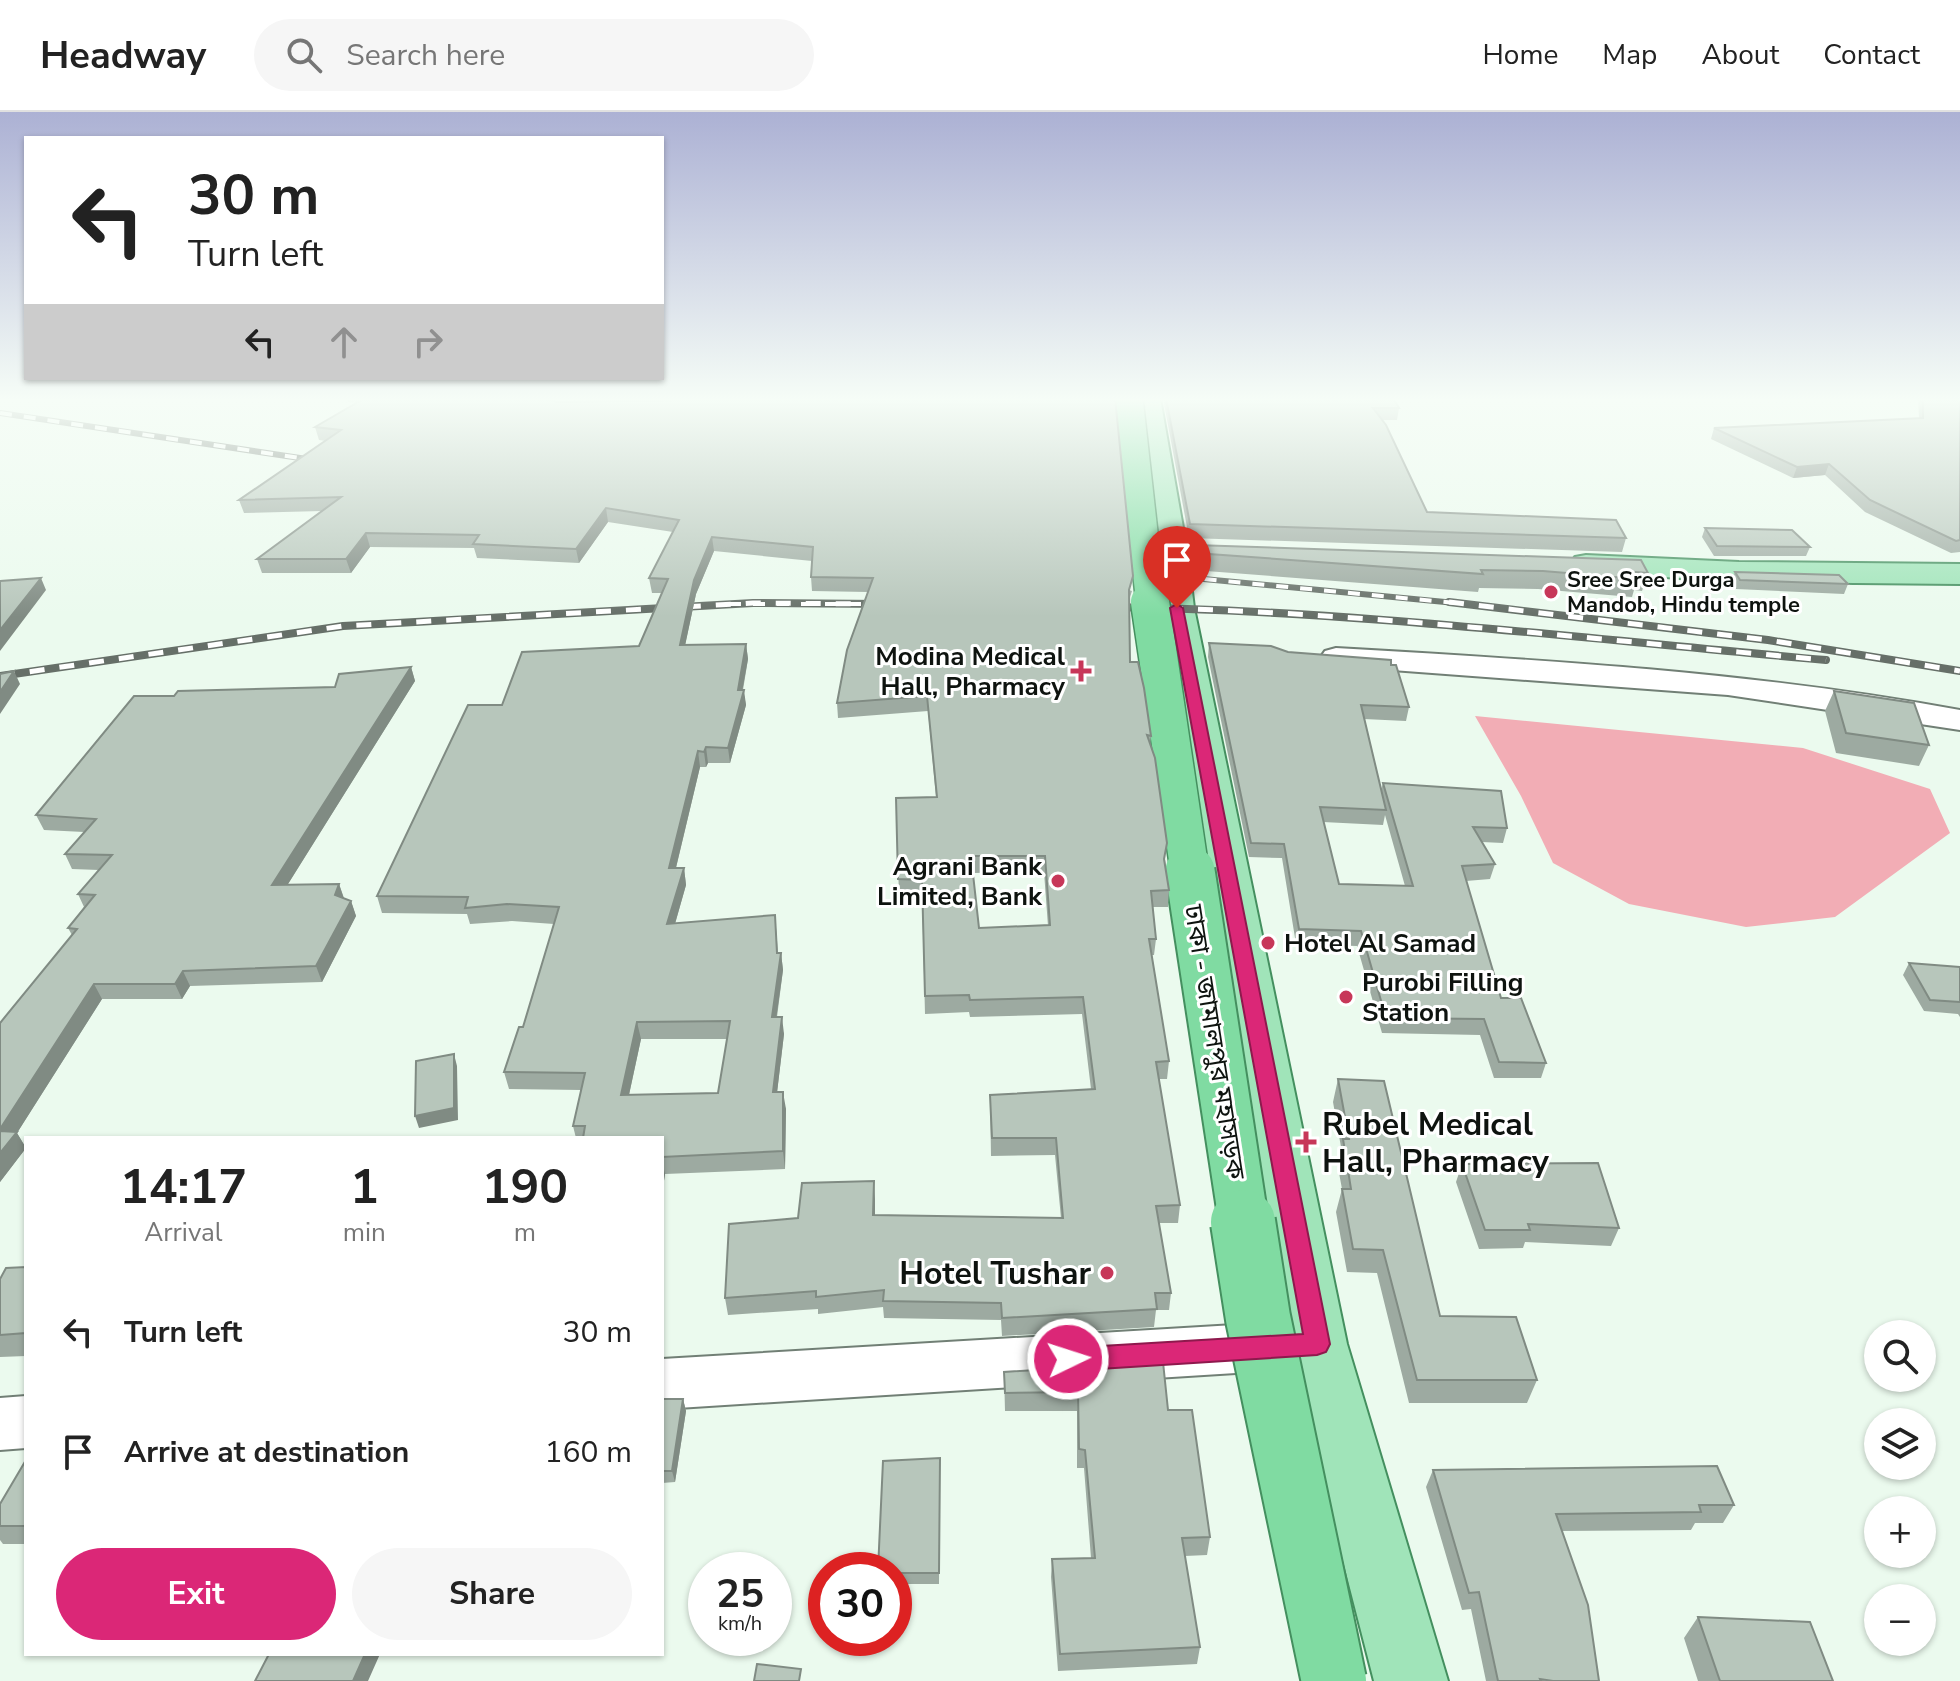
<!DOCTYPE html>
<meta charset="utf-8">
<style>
body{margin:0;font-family:"Nunito Sans","Noto Sans Bengali",sans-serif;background:#f6f6f6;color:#222;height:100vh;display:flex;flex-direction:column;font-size:30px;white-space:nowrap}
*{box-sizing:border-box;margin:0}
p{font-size:26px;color:#767676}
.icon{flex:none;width:44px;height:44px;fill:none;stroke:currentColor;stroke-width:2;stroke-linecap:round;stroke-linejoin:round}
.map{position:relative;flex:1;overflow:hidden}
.sheet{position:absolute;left:24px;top:1024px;width:640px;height:520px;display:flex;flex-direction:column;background:#fff;border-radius:0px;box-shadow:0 2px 6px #0004}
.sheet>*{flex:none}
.banner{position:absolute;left:24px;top:24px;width:640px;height:244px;border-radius:0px;box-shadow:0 2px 6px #0004;background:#fff;color:#222;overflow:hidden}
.buttons{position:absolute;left:1864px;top:1208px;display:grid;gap:16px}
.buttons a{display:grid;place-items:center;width:72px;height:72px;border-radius:50%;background:#fff;box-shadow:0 2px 6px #0004;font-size:40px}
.speed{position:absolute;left:688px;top:1440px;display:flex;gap:16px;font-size:40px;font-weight:700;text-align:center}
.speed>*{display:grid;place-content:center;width:104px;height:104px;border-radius:50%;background:#fff;box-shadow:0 2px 6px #0004;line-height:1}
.speed small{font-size:20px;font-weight:400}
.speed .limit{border:12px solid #d22;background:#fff;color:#111}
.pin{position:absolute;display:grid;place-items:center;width:68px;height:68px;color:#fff;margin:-82px -34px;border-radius:50% 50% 50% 0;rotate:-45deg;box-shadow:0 0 8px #0007}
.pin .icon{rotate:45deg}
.me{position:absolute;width:88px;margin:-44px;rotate:86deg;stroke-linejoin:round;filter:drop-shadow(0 0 6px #0008)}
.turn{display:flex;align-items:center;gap:28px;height:168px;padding:0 32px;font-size:36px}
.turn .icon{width:104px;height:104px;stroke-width:2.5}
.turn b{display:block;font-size:56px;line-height:68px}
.lanes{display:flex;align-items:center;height:76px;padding:0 32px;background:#0003;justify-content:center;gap:40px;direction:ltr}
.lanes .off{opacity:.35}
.eta{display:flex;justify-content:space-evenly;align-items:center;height:136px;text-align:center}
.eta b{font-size:48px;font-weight:700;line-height:56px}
.primary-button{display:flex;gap:16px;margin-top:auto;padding:16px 32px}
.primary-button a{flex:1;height:92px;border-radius:48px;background:#db2777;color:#fff;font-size:32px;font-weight:700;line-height:92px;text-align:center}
.primary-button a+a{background:#f6f6f6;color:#222}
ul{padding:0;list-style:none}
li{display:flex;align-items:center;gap:24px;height:120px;padding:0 32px}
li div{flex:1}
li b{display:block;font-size:30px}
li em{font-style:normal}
header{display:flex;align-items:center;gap:48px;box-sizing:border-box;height:112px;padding:0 40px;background:#fff;border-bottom:2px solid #e0e0e0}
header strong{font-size:38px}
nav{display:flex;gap:44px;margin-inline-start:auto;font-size:28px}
.search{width:560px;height:72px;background:#f6f6f6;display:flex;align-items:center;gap:20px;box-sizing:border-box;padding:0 28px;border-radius:44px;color:#767676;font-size:30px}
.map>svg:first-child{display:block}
</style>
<header>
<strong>Headway</strong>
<div class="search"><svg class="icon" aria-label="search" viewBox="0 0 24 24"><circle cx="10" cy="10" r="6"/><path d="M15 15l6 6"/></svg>Search here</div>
<nav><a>Home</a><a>Map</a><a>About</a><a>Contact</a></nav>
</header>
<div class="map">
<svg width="1960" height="1569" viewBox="0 0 1960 1569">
<rect width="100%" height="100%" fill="#ebfaee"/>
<path fill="#f2adb5" d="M1475,604L1803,636L1930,677L1950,721L1835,805L1746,815L1629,792L1553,751L1521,684Z"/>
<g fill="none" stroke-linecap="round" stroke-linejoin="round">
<g stroke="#717f75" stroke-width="4">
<path id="minor" d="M1336,536C1545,548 1754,560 1960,598V618L1728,583L1325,553L1320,546L1325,539Z
M1285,1210L1305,1217L1313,1234L1305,1251L1285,1258L662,1297V1247Z
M26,1284V1336L0,1338V1286Z"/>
</g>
<g stroke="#448f5f" stroke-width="4">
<path id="primary" d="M1135,286H1160L1187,438L1194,496L1347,1232L1448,1569H1374L1287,1232L1160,496L1157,438Z
M1586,443L1739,450L1960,452V472L1739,470L1575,459L1570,452L1575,445Z"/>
</g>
<use href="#minor" fill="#fff" fill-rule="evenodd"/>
<use href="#primary" fill="#a0e4b9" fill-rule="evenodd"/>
<g stroke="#666f68" stroke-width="6">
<path id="rail-far1" d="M0,301L320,349
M1109,458L1466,492
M729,492H884"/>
</g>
<g stroke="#666f68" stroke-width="8">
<path id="rail" d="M1449,490L1768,528L1960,559
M1108,495C1348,498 1587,527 1826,548
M0,564L343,514L753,491L884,492"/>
</g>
<use href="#rail-far1" stroke="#fff" stroke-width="4" stroke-dasharray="12" stroke-linecap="butt"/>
<use href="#rail" stroke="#fff" stroke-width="5" stroke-dasharray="15" stroke-linecap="butt"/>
<g stroke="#448f5f" stroke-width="32" stroke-linecap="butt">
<path id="trunk-bridge-far3" d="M1128,286L1151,492"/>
</g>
<g stroke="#448f5f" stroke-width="41" stroke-linecap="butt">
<path id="trunk-bridge-far2" d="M1150,490L1190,761"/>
</g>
<g stroke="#448f5f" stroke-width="53" stroke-linecap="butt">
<path id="trunk-bridge-far1" d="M1190,759L1244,1112"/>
</g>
<g stroke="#448f5f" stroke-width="68" stroke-linecap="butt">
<path id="trunk-bridge" d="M1243,1110L1258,1206L1334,1569"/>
</g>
<use href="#trunk-bridge-far3" stroke="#80dba2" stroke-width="29"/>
<use href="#trunk-bridge-far2" stroke="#80dba2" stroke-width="38"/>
<use href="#trunk-bridge-far1" stroke="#80dba2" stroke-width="49"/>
<use href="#trunk-bridge" stroke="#80dba2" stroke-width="64"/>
</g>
<path fill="#9daaa1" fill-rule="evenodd" d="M346,286H545L1132,479L1129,488L1130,550L1151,624L1150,633L1169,778L1168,795H1153L1156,827L1154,843H1152L1169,949L1167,967H1159L1180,1093L1178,1111H1159L1171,1181L1169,1198H1156L1154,1215L1002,1224L1001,1208L884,1206L883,1195L818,1202V1197L728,1203L725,1186L798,1106L875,1087V1103L1061,1106L1055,1043L991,1044L990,983L1091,977L1082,902L970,905L969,900L925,902L922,784H899L896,686L936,685L928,599L838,606L837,591L868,480L812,479L811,465L812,449L714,439L696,482L685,533L746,532L748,547L743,578L746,593L730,651H708L706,655H700L676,756H684L686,773L675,812L775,803L778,841H781L783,858L777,905L784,922L777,980L786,997L785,1057L665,1062L662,1082V1026H576L573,1014L581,978L509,977L504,960L523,915L554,812L512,809L470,812L467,802L382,801L377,784L502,593L639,534L662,481H652L649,466L673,420L608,410L579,451L477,446L474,436L370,435L351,461H262L257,447L322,399L244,401L239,388L326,329L319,328L315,315L356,291L348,290ZM1044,760L1048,814L979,816L973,761ZM641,927H728L718,981L629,983Z
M1163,286H1393L1399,296L1397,308H1382L1427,400L1626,426L1622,440L1189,426Z
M1918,286H1960V440L1951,441L1865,400L1825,363L1793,366L1711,327L1714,316L1919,306Z
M1705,416L1810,435L1806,444H1714L1702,425Z
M1194,433L1648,461L1642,479L1634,478L1632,485L1538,477L1479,476L1478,480L1193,458L1192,451Z
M1735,460L1848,472L1844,482L1736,477L1731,469Z
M1209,531L1391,553L1409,595L1406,609L1364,607L1381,678L1383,671L1507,716L1503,731L1482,730L1495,752L1490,767L1466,769L1501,886L1546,951L1541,966H1494L1480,923L1382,921L1357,834L1296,832L1282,746L1249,745L1208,545ZM1385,703L1405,774L1339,772L1323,710L1383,713Z
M411,555L415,569L288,772H339L344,786L351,789L356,804L322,870L190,874L182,887H102L17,1021L26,1036L0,1070V911L72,823L68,816L84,795L78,782L99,758L72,757L65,742L84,720L44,718L36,703L174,584L335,575Z
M1834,579L1929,633L1919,654L1836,641L1825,599Z
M1909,851L1960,855V905L1958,902L1924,899L1903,863Z
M1338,967L1440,1204L1537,1268L1527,1291H1409L1377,1161L1347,1160L1336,1100L1342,1077L1337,1050L1341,1035L1333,990Z
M1462,1052L1619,1116L1611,1134L1525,1130L1523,1136L1479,1137L1456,1070Z
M26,1155V1244L0,1245V1167Z
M1004,1260L1168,1298L1210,1425L1207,1443L1185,1444L1200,1535L1197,1552L1058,1559L1051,1465L1052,1447L1091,1446L1084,1356H1077V1299H1005Z
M662,1287H683L686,1299L675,1370L662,1371Z
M940,1346L939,1472H894V1458Z
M26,1348V1432H3L0,1428V1392Z
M1433,1358L1734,1393L1723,1411H1695L1691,1418L1562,1419L1599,1569H1486L1471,1497L1462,1498L1426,1375Z
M1698,1505L1833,1569H1698L1684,1526Z"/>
<path fill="#808b83" d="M1829,352L1825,363L1793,366L1797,355Z
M606,396L608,410L579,451L576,437Z
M366,421L370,435L351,461L346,447Z
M712,425L714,439L696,482L682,548L680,533L694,468Z
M41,466L46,478L0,539V518Z
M746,532L748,547L740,591L744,578L746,593L730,651L728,636Z
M411,555L415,569L278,788L272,773Z
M14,559L20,572L0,602V580Z
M706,635L708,651L706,655L704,640Z
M698,639L700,655L672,772L669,756Z
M684,756L686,773L670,829L667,812Z
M339,772L344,787L335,783Z
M351,789L356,804L322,870L316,854Z
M781,841L783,858L774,922L772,905Z
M183,859L190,874L182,887L175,872Z
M94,872L102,887L17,1021L26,1036L0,1070V1017Z
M782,905L784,922L775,998L773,980Z
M637,910L641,927L625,1001L621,983Z
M454,942L457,954L458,1008L419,1016L415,1004Z
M783,980L786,997L785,1057L783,1039Z
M662,1049L665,1062L662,1082Z
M874,1069L875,1087V1121L873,1103Z
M683,1287L686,1299L675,1370L672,1359Z
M365,1542H380L368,1569H353Z"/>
<path fill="#b7c6bb" stroke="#808b83" stroke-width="2" fill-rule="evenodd" d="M365,286H545L557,290L827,286H1115L1133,464L1129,478L1130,550H1138L1144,576L1151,624L1147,623L1155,646L1167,731L1164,747L1169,778L1151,779L1156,827H1149L1169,949L1156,950L1180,1093L1156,1094L1171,1181H1155L1157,1197L1002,1206L1001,1191L883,1189L884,1178L816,1185V1179L725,1186L729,1112L798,1106L802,1071L874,1069L873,1103L1063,1106L1056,1026H992L990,983L1095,977L1083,885L970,888L969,883L925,884L922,768L898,767L896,686L937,685L927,584L837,591L847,538L873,466L811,465L813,435L712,425L694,468L680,533L746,532L738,578H744L728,636L706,635L704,640L698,639L669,756H684L667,812L775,803L777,841H781L772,905H782L773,980H783V1039L662,1045V1026H583L585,1014H573L585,961L504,960L519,915H523L559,795L507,792L465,796L468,785L377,784L468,593H502L522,540L639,534L668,467L649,466L679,408L606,396L576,437L473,432L479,423L366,421L346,447H257L341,385L239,388L341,318L315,315ZM971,744H1045L1050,813L979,816ZM730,909L718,981L621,983L637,910Z
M1166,286H1393L1399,296H1373L1386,313L1427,400L1616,408L1626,426L1190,412Z
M1923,286H1960V428L1956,429L1870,388L1829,352L1797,355L1714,316L1923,306Z
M1705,416L1792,418L1810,435L1717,434Z
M1194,433L1641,448L1648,461L1636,460L1638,467L1543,459L1481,458L1483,462L1195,441Z
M1735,460L1839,463L1848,472L1740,468Z
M41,466L0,518V469Z
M1209,531L1271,534L1288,540L1391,548V553H1396L1409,595L1361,593L1386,698L1320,695L1339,772L1413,774L1383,671L1501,679L1507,716L1473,715L1495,752L1462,754L1501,886H1521L1546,951L1499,950L1484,907L1386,906L1361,819L1299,817L1284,732L1251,731Z
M411,555L272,773L339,772L335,783L351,789L316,854L183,859L175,872H94L0,1017V911L77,817L68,816L95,783L78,782L112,743L65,742L96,707L36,703L134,584H174L178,579L335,575L339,562Z
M14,559L0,580V562Z
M1834,579L1914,591L1929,633L1846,621Z
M1909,851L1960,855V890L1930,888Z
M454,942V996L415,1004L416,949Z
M1338,967L1384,969L1440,1204L1516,1205L1537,1268H1417L1383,1138L1353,1137L1342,1077H1351L1343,1027H1349Z
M0,1019L17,1020L0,1041Z
M1598,1051L1619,1116L1528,1112L1530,1118H1485L1462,1052Z
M26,1155V1221L0,1223V1167L6,1156Z
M1163,1250L1168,1298H1192L1210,1425L1182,1426L1200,1535L1060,1542L1052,1447L1095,1446L1085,1338L1079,1337L1078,1280L1005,1281L1004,1260Z
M662,1287H683L672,1359H662Z
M940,1346L939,1461H894V1458H878L883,1349Z
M26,1348V1414H0V1392Z
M1717,1354L1734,1393H1699L1701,1400L1556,1402L1588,1493L1599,1569H1553L1540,1567L1541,1569H1498L1479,1480L1469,1481L1433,1358Z
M1698,1505L1810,1510L1833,1569H1720Z
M269,1542H365L353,1569H255Z
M757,1552L801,1557L799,1569H754Z"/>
<linearGradient id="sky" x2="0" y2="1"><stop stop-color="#acb1d4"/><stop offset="0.57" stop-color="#f6fdf7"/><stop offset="1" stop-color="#f6fdf7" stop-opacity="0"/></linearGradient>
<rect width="1960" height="505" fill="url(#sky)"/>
<path fill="#db2777" stroke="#8e194d" stroke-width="2" d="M1177,492L1183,496L1330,1232L1326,1240L1317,1243L1068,1259L1059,1255L1055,1247L1059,1240L1068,1236L1303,1222L1170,496Z"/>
<g fill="#c73759" stroke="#fff" stroke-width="3">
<circle cx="1551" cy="480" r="8"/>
<path d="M1077 547h8v8h8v8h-8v8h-8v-8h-8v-8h8z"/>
<circle cx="1058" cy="769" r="8"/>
<circle cx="1268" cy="831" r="8"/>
<circle cx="1346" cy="885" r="8"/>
<path d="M1302 1018h8v8h8v8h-8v8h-8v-8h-8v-8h8z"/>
<circle cx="1107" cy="1161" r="8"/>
</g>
<g text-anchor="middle" stroke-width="6" stroke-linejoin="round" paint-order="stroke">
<g font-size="22" font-weight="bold" fill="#0e130f" stroke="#fff" text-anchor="start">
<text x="1567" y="475">Sree Sree Durga<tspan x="1567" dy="25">Mandob, Hindu temple</tspan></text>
</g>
<g font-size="26" font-weight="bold" fill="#0e130f" stroke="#fff" text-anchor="end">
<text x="1065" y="553">Modina Medical<tspan x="1065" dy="30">Hall, Pharmacy</tspan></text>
<text x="1042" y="763">Agrani Bank<tspan x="1042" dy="30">Limited, Bank</tspan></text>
<text x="1284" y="840" text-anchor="start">Hotel Al Samad</text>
<text x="1362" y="879" text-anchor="start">Purobi Filling<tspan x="1362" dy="30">Station</tspan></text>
</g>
<g font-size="26" fill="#0e130f" stroke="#fff">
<text transform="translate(1215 930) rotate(81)" y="9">ঢাকা - জামালপুর মহাসড়ক</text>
</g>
<g font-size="32" font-weight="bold" fill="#0e130f" stroke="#fff" text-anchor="start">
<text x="1322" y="1023">Rubel Medical<tspan x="1322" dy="37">Hall, Pharmacy</tspan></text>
<text x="1091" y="1172" text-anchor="end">Hotel Tushar</text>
</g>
</g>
</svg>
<div class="buttons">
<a><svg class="icon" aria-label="search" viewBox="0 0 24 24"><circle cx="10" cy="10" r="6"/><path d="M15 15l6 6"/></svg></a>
<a><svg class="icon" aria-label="layers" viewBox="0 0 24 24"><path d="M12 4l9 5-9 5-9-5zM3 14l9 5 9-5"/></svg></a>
<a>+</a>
<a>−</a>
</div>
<div class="speed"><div>25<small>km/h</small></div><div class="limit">30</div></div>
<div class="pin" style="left:1177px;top:496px;background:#d93025"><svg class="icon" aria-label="arrive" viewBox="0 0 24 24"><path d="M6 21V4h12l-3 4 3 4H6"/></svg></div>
<svg class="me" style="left:1068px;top:1247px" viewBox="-20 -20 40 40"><circle r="17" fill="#db2777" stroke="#fff" stroke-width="3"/><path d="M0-11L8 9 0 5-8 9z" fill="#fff"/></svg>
<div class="banner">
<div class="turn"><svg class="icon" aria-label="left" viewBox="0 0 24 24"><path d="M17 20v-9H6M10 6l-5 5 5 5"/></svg><div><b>30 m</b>Turn left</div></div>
<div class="lanes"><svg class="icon" aria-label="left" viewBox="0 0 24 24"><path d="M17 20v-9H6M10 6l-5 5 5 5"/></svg><svg class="icon off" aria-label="ahead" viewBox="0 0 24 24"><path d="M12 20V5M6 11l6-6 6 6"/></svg><svg class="icon off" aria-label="right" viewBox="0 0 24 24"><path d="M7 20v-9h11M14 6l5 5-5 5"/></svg></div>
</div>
<section class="sheet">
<div class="eta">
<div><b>14:17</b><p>Arrival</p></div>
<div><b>1</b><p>min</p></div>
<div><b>190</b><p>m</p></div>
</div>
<ul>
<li><svg class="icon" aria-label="left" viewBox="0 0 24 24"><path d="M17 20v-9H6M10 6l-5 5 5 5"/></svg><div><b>Turn left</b></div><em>30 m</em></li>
<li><svg class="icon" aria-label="arrive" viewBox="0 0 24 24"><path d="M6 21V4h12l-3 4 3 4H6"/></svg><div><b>Arrive at destination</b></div><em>160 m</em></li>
</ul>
<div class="primary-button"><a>Exit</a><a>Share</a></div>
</section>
</div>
